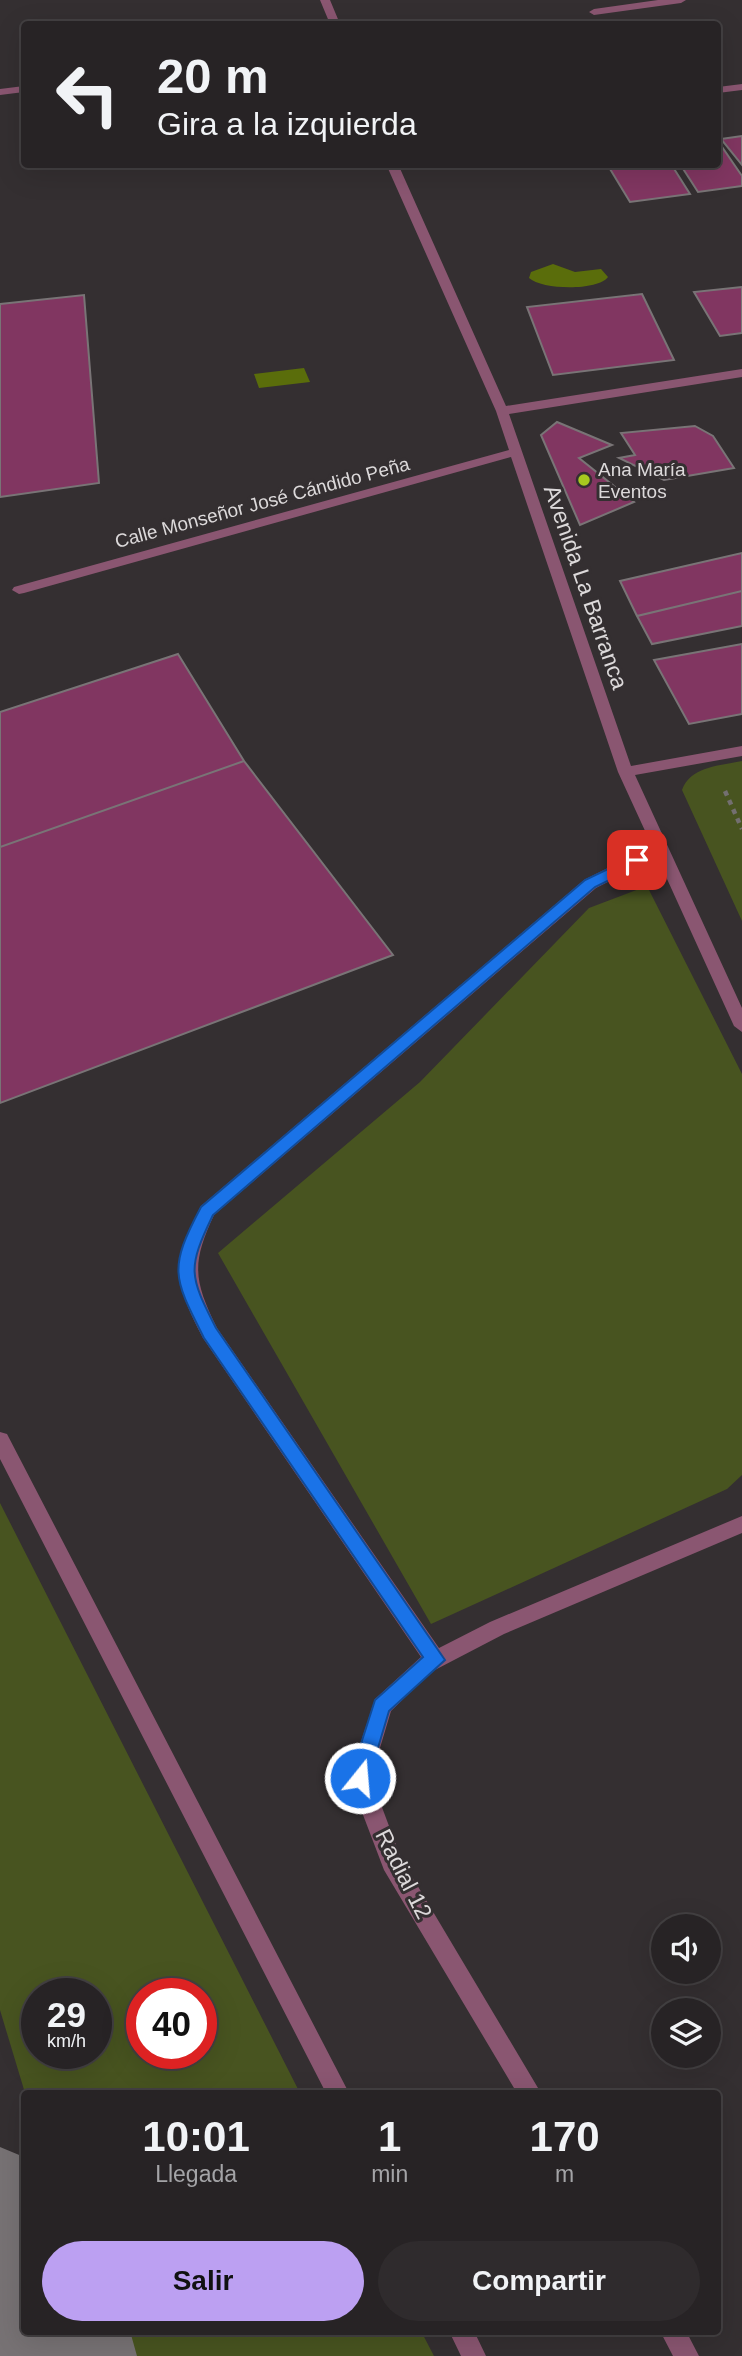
<!DOCTYPE html>
<html lang="es">
<meta charset="utf-8">
<style>
body{margin:0;font-family:Helvetica,sans-serif;background:#2f2b2d;color:#f1f3f6;height:100vh;display:flex;flex-direction:column;font-size:26px;white-space:nowrap}
*{box-sizing:border-box;margin:0}
p{font-size:23px;color:#a4a4a7}
.icon{flex:none;width:38px;height:38px;fill:none;stroke:currentColor;stroke-width:2;stroke-linecap:round;stroke-linejoin:round}
.map{position:relative;flex:1;overflow:hidden}
.details{position:absolute;left:21px;top:2090px;width:700px;height:245px;display:flex;flex-direction:column;background:#272325;border-radius:7px;box-shadow:0 7px 28px #0002,0 0 0 2px #434042}
.details>*{flex:none}
.banner{position:absolute;left:21px;top:21px;width:700px;height:147px;border-radius:7px;box-shadow:0 7px 28px #0002,0 0 0 2px #434042;background:#272325;color:#f1f3f6;overflow:hidden}
.fabs{position:absolute;left:651px;top:1914px;display:grid;gap:14px}
.fabs a{display:grid;place-items:center;width:70px;height:70px;border-radius:50%;background:#272325;box-shadow:0 7px 28px #0002,0 0 0 2px #434042;font-size:35px}
.speed{position:absolute;left:21px;top:1978px;display:flex;gap:14px;font-size:35px;font-weight:700;text-align:center}
.speed>*{display:grid;place-content:center;width:91px;height:91px;border-radius:50%;background:#272325;box-shadow:0 7px 28px #0002,0 0 0 2px #434042;line-height:1}
.speed small{font-size:18px;font-weight:400}
.speed .limit{border:10px solid #d22;background:#fff;color:#111}
.pin{position:absolute;display:grid;place-items:center;width:60px;height:60px;color:#fff;margin:-30px;border-radius:14px;box-shadow:0 4px 10px #0006}
.me{position:absolute;width:77px;margin:-38px;rotate:17deg;stroke-linejoin:round;filter:drop-shadow(0 0 5px #0008)}
.turn{display:flex;align-items:center;gap:24px;height:147px;padding:0 21px;font-size:32px}
.turn .icon{width:91px;height:91px;stroke-width:2.5}
.turn b{display:block;font-size:49px;line-height:60px}
.eta{display:flex;justify-content:space-evenly;align-items:center;height:119px;text-align:center}
.eta b{font-size:42px;font-weight:600;line-height:49px}
.primary-button{display:flex;gap:14px;margin-top:auto;padding:14px 21px}
.primary-button a{flex:1;height:80px;border-radius:42px;background:#bca0f2;color:#111;font-size:28px;font-weight:600;line-height:80px;text-align:center}
.primary-button a+a{background:#2f2b2d;color:#f1f3f6}
.map>svg:first-child{display:block}
</style>
<div class="map">
<svg width="742" height="2356" viewBox="0 0 742 2356">
<rect width="100%" height="100%" fill="#342f31"/>
<path fill="#485420" fill-rule="evenodd" d="M742,761V921L682,790C691,766 719,766 742,761Z
M647,886L742,1074V1475L727,1489L431,1624L218,1253L420,1082L589,908Z
M0,1503L300,2093H25L0,2010ZM37,1993H96V2053H37ZM142,1993H201V2053H142Z
M96,2331H421L434,2356H103Z"/>
<path fill="#5a6d0b" d="M553,264L575,272L601,269L608,277C598,291 542,290 529,278L531,272Z
M304,368L310,382L259,388L254,374Z"/>
<g fill="none" stroke-linecap="round" stroke-linejoin="round">
<path fill="#777274" fill-rule="evenodd" d="M0,2147L24,2157V2331H130L137,2356H0Z"/>
</g>
<path fill="#813661" stroke="#797476" stroke-width="2" d="M742,136V165L721,139Z
M718,141L742,176V186L698,192L680,164H718Z
M607,164H671L690,194L630,202Z
M742,287V333L720,336L694,292Z
M642,294L674,360L553,375L527,307Z
M84,295L99,483L0,497V304Z
M557,422L612,445L579,458L634,502L580,525L541,435Z
M695,426L713,436L734,468L664,480L619,458L635,455L621,433Z
M742,553V591L637,616L620,581Z
M742,591V626L652,644L637,616Z
M742,644V714L689,724L654,660Z
M178,654L244,761L0,847V712Z
M244,761L393,955L0,1103V847Z"/>
<g fill="none" stroke-linecap="round" stroke-linejoin="round">
<path stroke="#736f70" stroke-width="4.5" stroke-dasharray="5 5" stroke-linecap="butt" d="M725,791L742,829"/>
<path fill="#8a5671" fill-rule="evenodd" d="M320,0H330L340,24H330Z
M658,0H686L681,3L594,15L589,12L594,9Z
M742,84V90L718,93V87Z
M24,86V92L0,95V89Z
M386,164H398L506,406L742,369V377L509,414L631,766L742,746V756L635,775L742,1008V1032L734,1026L657,857L596,888L214,1215C191,1264 194,1281 217,1328L439,1648L490,1622L742,1516V1533L504,1634L431,1672L391,1711L371,1778L401,1858L541,2093H517L384,1870L349,1778L375,1699L421,1657L203,1338C174,1282 170,1264 201,1206L584,880L652,846L618,772L511,457L24,593L19,594L12,590L14,587L509,450L496,411Z
M0,1432L7,1434L349,2093H326L0,1459Z
M449,2331H474L486,2356H461Z
M660,2331H686L699,2356H673Z"/>
</g>
<path fill="#1a73e8" stroke="#114b97" stroke-width="2" d="M637,855L644,860L642,864L595,887L213,1215C187,1269 189,1275 216,1328L445,1660L389,1711L369,1778L366,1784L360,1786L353,1784L350,1778L375,1700L423,1657L204,1338C173,1277 168,1269 201,1207L585,880Z"/>
<circle fill="#a7c81f" stroke="#342f31" stroke-width="2.5" cx="584" cy="480" r="7"/>
<g text-anchor="middle" stroke-width="6" stroke-linejoin="round" paint-order="stroke">
<g font-size="19" fill="#dcd9da" stroke="#342f31" text-anchor="start">
<text x="598" y="476">Ana María<tspan x="598" dy="22">Eventos</tspan></text>
</g>
<g font-size="19" fill="#dcd9da" stroke="#342f31">
<text transform="translate(262 502) rotate(-15)" y="7">Calle Monseñor José Cándido Peña</text>
</g>
<g font-size="23" fill="#dcd9da" stroke="#342f31">
<text transform="translate(586 587) rotate(71)" y="8">Avenida La Barranca</text>
<text transform="translate(404 1874) rotate(63)" y="8">Radial 12</text>
</g>
</g>
</svg>
<div class="fabs">
<a><svg class="icon" aria-label="sound" viewBox="0 0 24 24"><path d="M4 9h4l5-4v14l-5-4H4zM17 9q2 3 0 6"/></svg></a>
<a><svg class="icon" aria-label="layers" viewBox="0 0 24 24"><path d="M12 4l9 5-9 5-9-5zM3 14l9 5 9-5"/></svg></a>
</div>
<div class="speed"><div>29<small>km/h</small></div><div class="limit">40</div></div>
<div class="pin" style="left:637px;top:860px;background:#d93025"><svg class="icon" aria-label="arrive" viewBox="0 0 24 24"><path d="M6 21V4h12l-3 4 3 4H6"/></svg></div>
<svg class="me" style="left:360px;top:1778px" viewBox="-20 -20 40 40"><circle r="17" fill="#1a73e8" stroke="#fff" stroke-width="3"/><path d="M0-11L8 9 0 5-8 9z" fill="#fff"/></svg>
<div class="banner">
<div class="turn"><svg class="icon" aria-label="left" viewBox="0 0 24 24"><path d="M17 20v-9H6M10 6l-5 5 5 5"/></svg><div><b>20 m</b>Gira a la izquierda</div></div>
</div>
<section class="details">
<div class="eta">
<div><b>10:01</b><p>Llegada</p></div>
<div><b>1</b><p>min</p></div>
<div><b>170</b><p>m</p></div>
</div>
<div class="primary-button"><a>Salir</a><a>Compartir</a></div>
</section>
</div>
